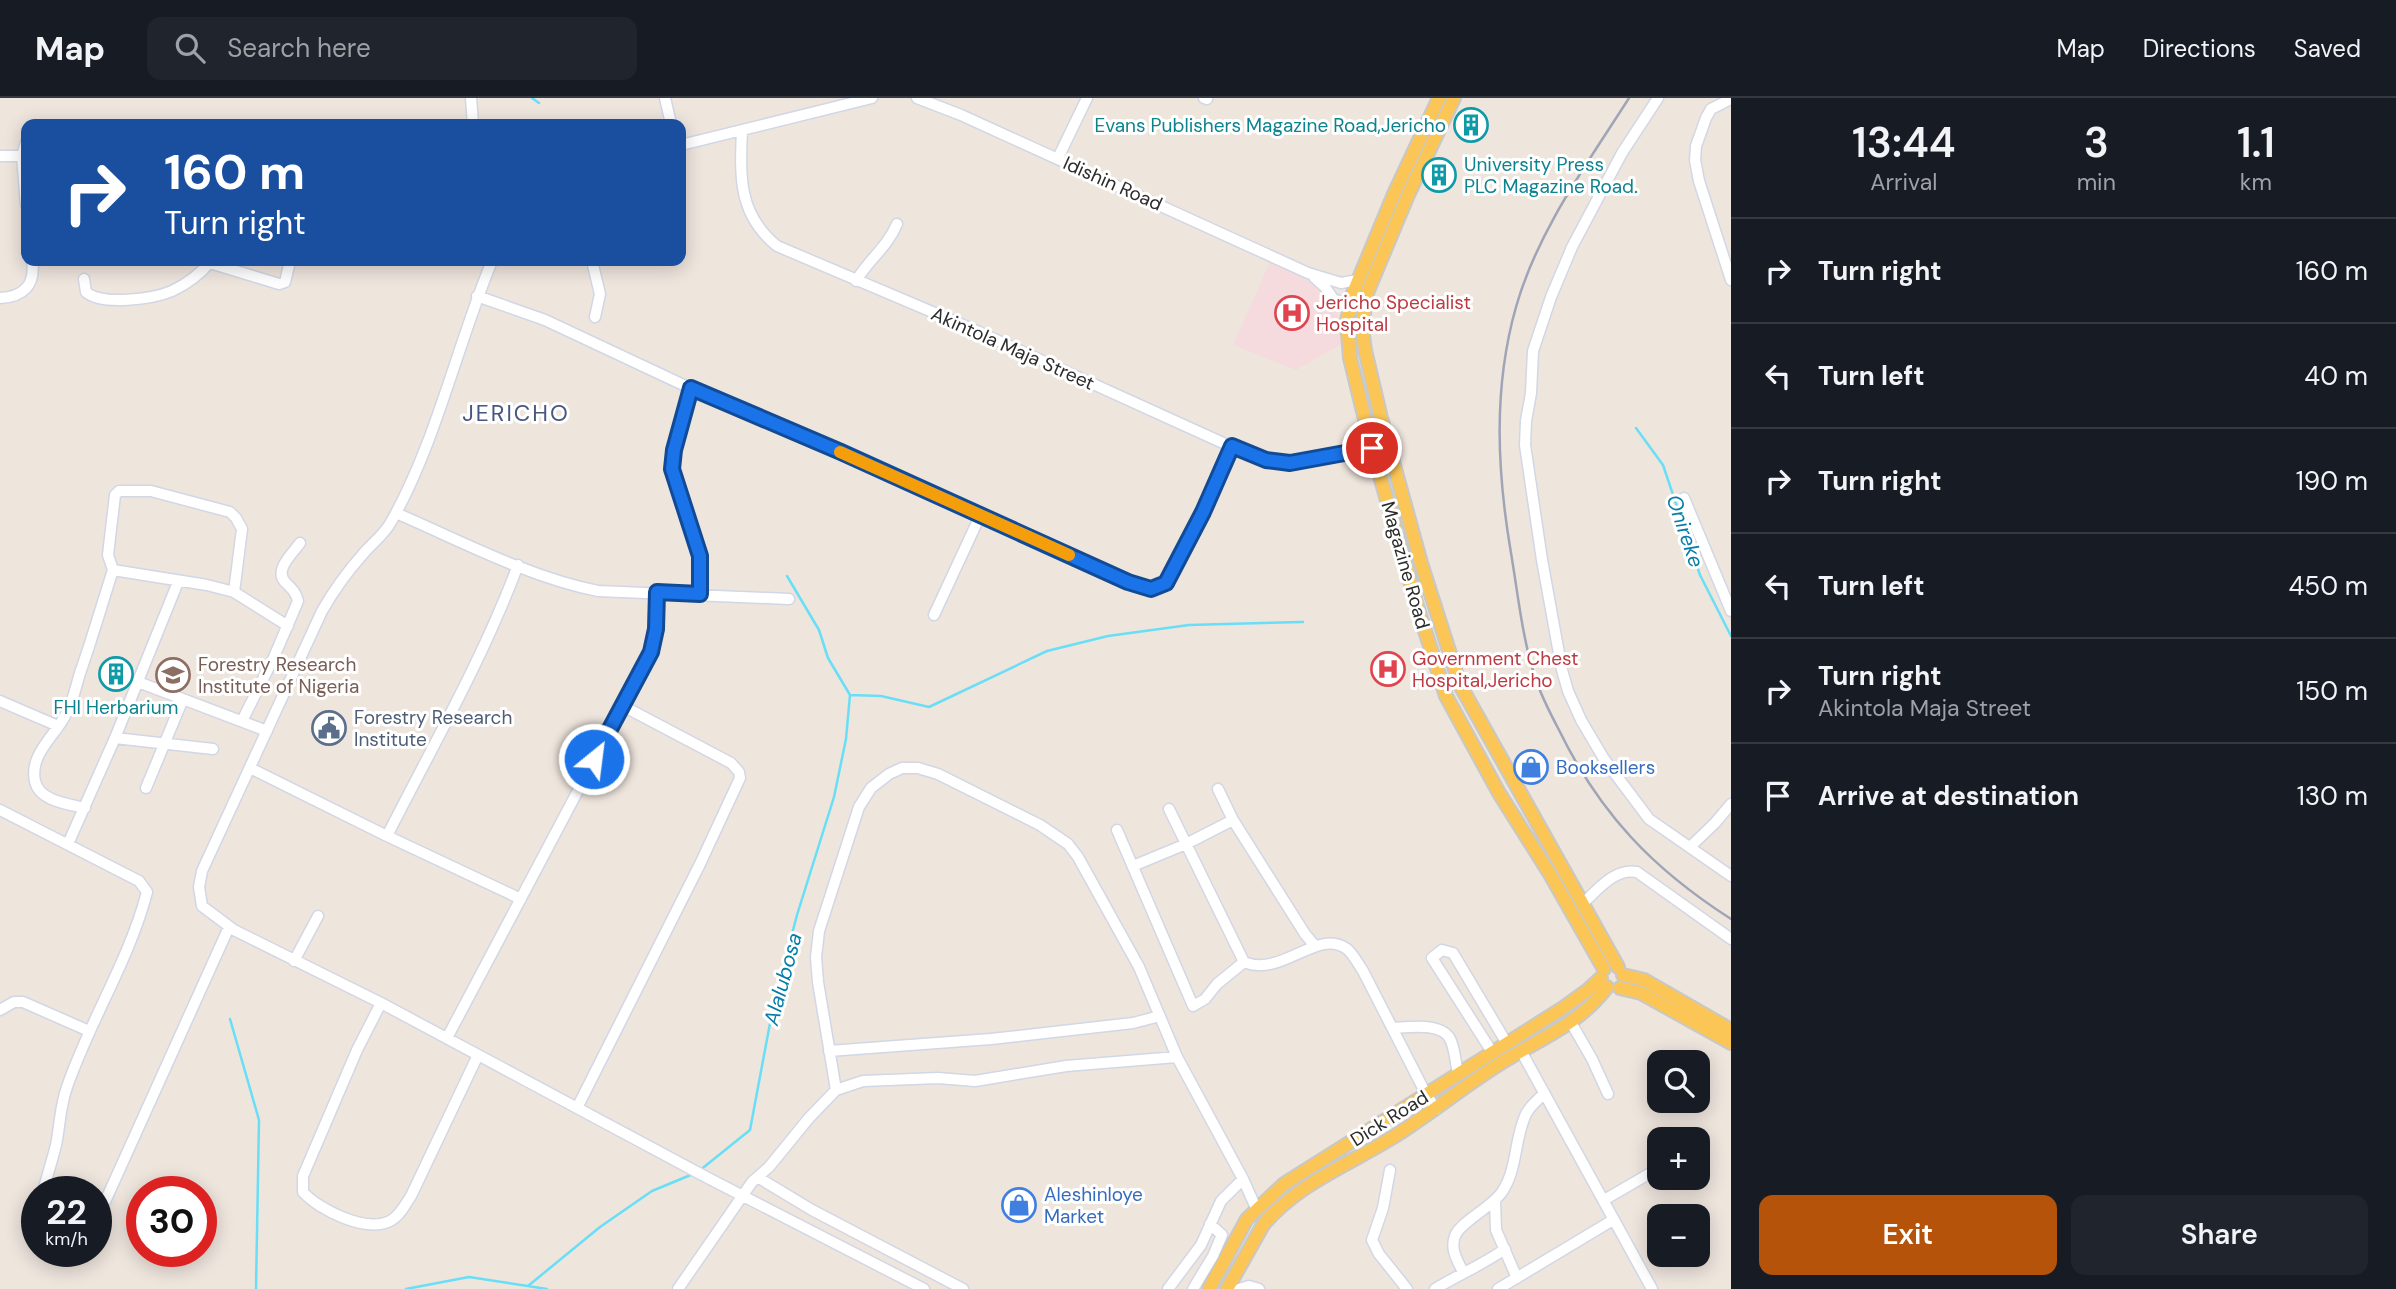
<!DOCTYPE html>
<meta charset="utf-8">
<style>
body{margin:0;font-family:"DM Sans",sans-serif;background:#20242c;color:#f1f3f6;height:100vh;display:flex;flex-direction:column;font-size:26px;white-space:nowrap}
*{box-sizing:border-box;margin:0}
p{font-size:23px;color:#9ea1a6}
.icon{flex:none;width:38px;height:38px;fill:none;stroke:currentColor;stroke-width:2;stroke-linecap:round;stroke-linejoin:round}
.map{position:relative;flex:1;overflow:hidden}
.panel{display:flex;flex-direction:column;background:#171b24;width:665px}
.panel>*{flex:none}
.guide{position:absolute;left:21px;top:21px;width:665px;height:147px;border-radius:14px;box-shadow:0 4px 18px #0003;background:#1a4fa0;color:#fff;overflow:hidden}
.controls{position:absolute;left:1647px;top:952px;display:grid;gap:14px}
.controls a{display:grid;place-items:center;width:63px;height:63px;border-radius:14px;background:#171b24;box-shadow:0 4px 18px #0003;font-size:35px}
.speed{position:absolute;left:21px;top:1078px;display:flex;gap:14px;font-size:35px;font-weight:700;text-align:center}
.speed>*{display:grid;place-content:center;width:91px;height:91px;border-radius:50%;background:#171b24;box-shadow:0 4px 18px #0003;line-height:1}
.speed small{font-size:18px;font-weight:400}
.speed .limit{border:10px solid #d22;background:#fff;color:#111}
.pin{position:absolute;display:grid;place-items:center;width:60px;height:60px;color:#fff;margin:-30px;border:4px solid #fff;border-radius:50%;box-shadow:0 2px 7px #0007}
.me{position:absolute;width:77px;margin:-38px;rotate:29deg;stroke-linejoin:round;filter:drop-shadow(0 0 5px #0008)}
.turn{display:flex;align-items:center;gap:24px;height:147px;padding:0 28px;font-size:32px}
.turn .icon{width:91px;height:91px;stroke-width:2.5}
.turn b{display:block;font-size:49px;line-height:60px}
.eta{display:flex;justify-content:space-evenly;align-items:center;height:119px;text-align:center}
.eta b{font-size:42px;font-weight:600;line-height:49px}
.action{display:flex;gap:14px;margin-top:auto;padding:14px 28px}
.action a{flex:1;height:80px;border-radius:14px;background:#b45309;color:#fff;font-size:28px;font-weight:600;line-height:80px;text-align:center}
.action a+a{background:#20242c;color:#f1f3f6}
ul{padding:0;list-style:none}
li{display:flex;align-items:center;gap:21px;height:105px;padding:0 28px;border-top:2px solid #363941}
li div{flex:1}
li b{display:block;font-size:26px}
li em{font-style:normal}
header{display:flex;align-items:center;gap:42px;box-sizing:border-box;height:98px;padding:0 35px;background:#171b24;border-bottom:2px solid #363941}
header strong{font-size:33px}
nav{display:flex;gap:38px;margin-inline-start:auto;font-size:24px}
.search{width:490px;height:63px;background:#20242c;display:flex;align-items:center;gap:18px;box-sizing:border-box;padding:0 24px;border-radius:14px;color:#9ea1a6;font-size:26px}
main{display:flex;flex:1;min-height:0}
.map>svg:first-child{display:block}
</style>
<header>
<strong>Map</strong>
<div class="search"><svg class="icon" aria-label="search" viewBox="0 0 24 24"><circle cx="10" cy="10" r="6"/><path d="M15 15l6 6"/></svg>Search here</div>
<nav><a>Map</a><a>Directions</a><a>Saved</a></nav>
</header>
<main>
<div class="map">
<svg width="1731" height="1191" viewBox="0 0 1731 1191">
<rect width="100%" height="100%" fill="#eee5dd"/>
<path fill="#f5dade" d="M1270,164L1282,168L1315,187L1343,222L1345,244L1296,272L1233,247Z"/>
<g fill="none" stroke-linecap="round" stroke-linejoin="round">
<path stroke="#69def7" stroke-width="2.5" d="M532,0L539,5
M1636,330L1663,367L1700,477L1731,538
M850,597L881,598L929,609L1047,553L1108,538L1189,527L1303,524
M230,921L259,1022L256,1191
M699,1073L750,1032L774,904L797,817L834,699L846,641L850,597L828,560L819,532L787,478
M528,1188L600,1129L652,1093L693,1076
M406,1191L469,1179L547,1191"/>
<g stroke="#d2d7e5" stroke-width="13">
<path id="minor" d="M471,0L473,26
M665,0L671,26
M917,0L961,17L1308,175L1341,185L1358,182
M1204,0L1207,1
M1658,0L1622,55L1572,149L1551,199L1533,253L1531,295L1526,323L1525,347L1542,462L1562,572L1568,593L1581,622L1604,661L1649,721L1731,778
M1731,1L1711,11L1706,20L1696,48L1695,62L1699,83L1731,182
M742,32C740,79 738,116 777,148L970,230L1254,359L1279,365H1290L1372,350
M26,44L22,58L26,107
M681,47L872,0
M0,58H22
M1058,60L1087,0
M492,163C457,247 436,345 391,424C384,437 372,445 363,456C347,474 334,492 322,513L202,773L199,789L202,808L234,832L381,905L708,1080L924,1191
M592,163L600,196L595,219
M210,165L279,186L285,184L290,163
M1314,179L1325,189L1334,202L1350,205
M84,181L86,194C102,208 153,201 172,193C187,186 201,175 211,163
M856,183C869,161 886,151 897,126
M477,198L545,222L724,306L841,354L1143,489L1157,490L1166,486L1172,476L1203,414L1232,348
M0,200C23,199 36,187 32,163
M691,290L674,352L672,371L700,458V496
M1684,400L1731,513
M396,415C461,443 528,479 598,493L789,501
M113,472L207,487L234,494L288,528
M934,517L980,418
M138,584L267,633
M0,603L58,628
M242,623L274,559L298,503C296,494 291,490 285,484C274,472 292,456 300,445
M115,640L213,651
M250,670L387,738L521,801
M146,690L183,601
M1218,691L1233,722L1305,836L1315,848
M85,710C68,706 39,703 35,683C29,656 56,637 66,616C73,604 76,588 80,575C92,541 102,506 113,472L108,457L115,397L119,393H151L230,414L236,420L242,431L234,494
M1169,711L1244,864
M0,712L139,783L147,794C129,863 90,922 67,989C60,1008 60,1027 56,1047C52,1063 47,1078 43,1094
M1117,732L1193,908L1205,901L1217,886L1244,864C1282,880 1318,829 1347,851C1354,857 1358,866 1363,873L1426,996L1436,1011
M387,738C432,649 483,561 518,467
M68,746L115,640L178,484
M1690,749L1715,725L1731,706
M1133,768L1186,746L1233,722
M1582,806C1598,792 1614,770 1637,774L1731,841
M294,863L318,818
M381,905L357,952L303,1078V1094C319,1112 366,1135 390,1123C400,1118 405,1107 411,1098L478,957
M0,912L14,904H23L89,933
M1568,925L1573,928L1592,961L1608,996
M1394,930C1410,929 1444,924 1451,943C1455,953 1456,966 1458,976
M447,940L645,566L654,542L657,494
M829,953L991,941L1133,925L1160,918
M1521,953L1652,1191
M1492,954L1432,860L1442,852L1453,855L1506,944
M836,992L863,983L938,980L975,983L1066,968L1177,959
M577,1010L700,766L740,680L739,674L731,665L623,608
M1390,1072L1383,1110L1372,1142L1379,1156L1407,1191
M759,1080L812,1112L963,1191
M1495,1102L1496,1132L1517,1180
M1604,1102L1659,1070
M99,1117L229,829
M34,1123L37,1115
M1463,1174C1457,1162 1450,1151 1455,1138C1460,1124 1491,1110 1502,1094C1518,1070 1514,1041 1526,1016C1530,1008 1537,1002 1544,996
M678,1191L752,1084L769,1069L809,1020L836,992L818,884L816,859L819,833L859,709L871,690L889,676L902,670H918L938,676L1040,727L1068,746L1078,759L1139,869L1177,959L1243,1081L1256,1110
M1168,1191L1201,1147L1221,1103L1243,1081
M1193,1191L1213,1158L1222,1137L1210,1126
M1239,1191L1249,1188L1259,1191
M1435,1191C1458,1177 1482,1167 1505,1151
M1498,1191L1613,1122"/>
</g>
<g stroke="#c8c8c8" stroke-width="16">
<path id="major" d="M1439,0L1394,96L1353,195L1347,223L1350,260L1372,350L1418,511L1446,598L1499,695L1550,776L1604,871
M1454,0L1408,97L1367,195L1362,230L1365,252L1381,320L1421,465L1460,587L1618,869
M1623,877L1644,882L1731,932
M1620,890L1641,895L1731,945
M1209,1191L1247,1121L1284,1086L1563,910L1588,892L1601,880
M1227,1191L1263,1127C1296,1087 1347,1067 1390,1041C1431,1016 1468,984 1509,960C1546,938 1581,924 1607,889"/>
</g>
<use href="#minor" stroke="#fff" stroke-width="10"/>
<use href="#major" stroke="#fbc656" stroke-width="12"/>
<path stroke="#9fa5b7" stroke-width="2.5" d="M1629,0C1587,66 1538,132 1516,209C1493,290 1497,373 1511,455C1518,496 1522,539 1535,579C1541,598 1550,615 1559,632C1600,716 1653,771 1731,821"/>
</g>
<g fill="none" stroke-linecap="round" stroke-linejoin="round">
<g stroke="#114b97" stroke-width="18">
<path id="route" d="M594,661L651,554L656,531L657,494L700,496V458L672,371L674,352L691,290L841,354L1128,484L1151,491L1166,485L1203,414L1232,348L1266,362L1290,365L1372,350"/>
</g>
<use href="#route" stroke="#1a73e8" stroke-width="12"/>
<path stroke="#f59e0b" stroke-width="12" d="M840,354L1069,457"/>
</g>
<defs>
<g id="building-ring" transform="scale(1.75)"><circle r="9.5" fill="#fff" stroke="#0f9aa8" stroke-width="1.5"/><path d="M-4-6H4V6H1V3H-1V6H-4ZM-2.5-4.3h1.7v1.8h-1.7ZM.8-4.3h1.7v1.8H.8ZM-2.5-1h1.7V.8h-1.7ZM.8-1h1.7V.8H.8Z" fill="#0f9aa8"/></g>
<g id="hospital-ring" transform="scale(1.75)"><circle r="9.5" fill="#fff" stroke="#e0444e" stroke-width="1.5"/><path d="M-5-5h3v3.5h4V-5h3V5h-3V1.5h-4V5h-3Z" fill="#e0444e"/></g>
<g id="school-ring" transform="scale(1.75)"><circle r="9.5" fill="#fff" stroke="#8d6e63" stroke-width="1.5"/><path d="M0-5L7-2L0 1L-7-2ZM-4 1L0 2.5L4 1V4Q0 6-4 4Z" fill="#8d6e63"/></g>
<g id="civic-ring" transform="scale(1.75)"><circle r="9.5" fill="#fff" stroke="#5c6f8a" stroke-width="1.5"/><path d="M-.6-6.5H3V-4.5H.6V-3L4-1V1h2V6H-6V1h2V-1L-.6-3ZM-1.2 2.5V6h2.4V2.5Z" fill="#5c6f8a"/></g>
<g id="shop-ring" transform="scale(1.75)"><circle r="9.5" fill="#fff" stroke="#3f7fe0" stroke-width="1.5"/><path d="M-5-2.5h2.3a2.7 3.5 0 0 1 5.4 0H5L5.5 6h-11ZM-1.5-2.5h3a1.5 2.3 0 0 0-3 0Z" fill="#3f7fe0"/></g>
</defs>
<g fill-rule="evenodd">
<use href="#building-ring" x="1471" y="27"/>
<use href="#building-ring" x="1439" y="77"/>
<use href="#hospital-ring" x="1292" y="215"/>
<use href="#hospital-ring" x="1388" y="571"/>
<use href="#building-ring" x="116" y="576"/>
<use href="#school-ring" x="173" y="577"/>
<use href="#civic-ring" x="329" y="630"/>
<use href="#shop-ring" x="1531" y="669"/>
<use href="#shop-ring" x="1019" y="1107"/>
</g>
<g text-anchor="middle" stroke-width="6" stroke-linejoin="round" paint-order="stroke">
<g font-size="19" fill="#0d838f" stroke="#fff" text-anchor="end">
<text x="1446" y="34">Evans Publishers Magazine Road,Jericho</text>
<text x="1464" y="73" text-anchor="start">University Press<tspan x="1464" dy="22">PLC Magazine Road.</tspan></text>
<text x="116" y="616" text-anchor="middle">FHI Herbarium</text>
</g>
<g font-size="19" fill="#2c2c2c" stroke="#fff">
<text transform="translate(1113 85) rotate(24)" y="7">Idishin Road</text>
<text transform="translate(1013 250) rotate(24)" y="7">Akintola Maja Street</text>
<text transform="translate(1406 467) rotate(74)" y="7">Magazine Road</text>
<text transform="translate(1389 1020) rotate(-32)" y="7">Dick Road</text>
</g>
<g font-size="19" fill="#be3a42" stroke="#fff" text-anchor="start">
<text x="1316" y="211">Jericho Specialist<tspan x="1316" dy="22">Hospital</tspan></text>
<text x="1412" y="567">Government Chest<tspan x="1412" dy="22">Hospital,Jericho</tspan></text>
</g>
<g font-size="19" fill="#785e54" stroke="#fff" text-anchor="start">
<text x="198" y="573">Forestry Research<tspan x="198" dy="22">Institute of Nigeria</tspan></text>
</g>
<g font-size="19" fill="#4e5e75" stroke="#fff" text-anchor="start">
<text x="354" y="626">Forestry Research<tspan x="354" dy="22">Institute</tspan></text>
</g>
<g font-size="19" fill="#366cbe" stroke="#fff" text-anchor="start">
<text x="1556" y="676">Booksellers</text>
<text x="1044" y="1103">Aleshinloye<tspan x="1044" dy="22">Market</tspan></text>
</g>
<g font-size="21" font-style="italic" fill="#047da8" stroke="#fff">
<text transform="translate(1685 433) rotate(71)" y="7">Onireke</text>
<text transform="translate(783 881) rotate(-75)" y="7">Alalubosa</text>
</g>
<g font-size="23" letter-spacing="2" fill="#485780" stroke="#fff">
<text x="516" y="323">JERICHO</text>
</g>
</g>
</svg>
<div class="controls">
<a><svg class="icon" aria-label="search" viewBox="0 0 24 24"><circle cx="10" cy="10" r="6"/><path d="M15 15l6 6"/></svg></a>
<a>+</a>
<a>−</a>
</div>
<div class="speed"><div>22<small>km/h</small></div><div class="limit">30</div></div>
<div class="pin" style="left:1372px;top:350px;background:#d93025"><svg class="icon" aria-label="arrive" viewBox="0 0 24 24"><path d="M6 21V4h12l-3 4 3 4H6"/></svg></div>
<svg class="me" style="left:594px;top:661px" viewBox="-20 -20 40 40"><circle r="17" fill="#1a73e8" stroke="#fff" stroke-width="3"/><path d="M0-11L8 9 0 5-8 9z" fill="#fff"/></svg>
<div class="guide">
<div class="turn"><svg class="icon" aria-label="right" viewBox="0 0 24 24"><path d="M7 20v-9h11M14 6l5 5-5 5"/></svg><div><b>160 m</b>Turn right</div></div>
</div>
</div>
<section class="panel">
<div class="eta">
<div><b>13:44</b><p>Arrival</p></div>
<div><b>3</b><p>min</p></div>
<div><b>1.1</b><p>km</p></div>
</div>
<ul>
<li><svg class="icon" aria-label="right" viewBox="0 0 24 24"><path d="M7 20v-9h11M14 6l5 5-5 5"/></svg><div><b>Turn right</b></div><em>160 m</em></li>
<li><svg class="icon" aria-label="left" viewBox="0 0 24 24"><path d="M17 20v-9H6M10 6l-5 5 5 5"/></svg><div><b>Turn left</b></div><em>40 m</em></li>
<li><svg class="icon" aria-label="right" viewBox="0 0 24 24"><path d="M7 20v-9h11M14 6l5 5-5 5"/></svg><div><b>Turn right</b></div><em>190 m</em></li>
<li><svg class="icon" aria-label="left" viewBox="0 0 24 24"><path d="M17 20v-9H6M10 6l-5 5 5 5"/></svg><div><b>Turn left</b></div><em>450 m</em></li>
<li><svg class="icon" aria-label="right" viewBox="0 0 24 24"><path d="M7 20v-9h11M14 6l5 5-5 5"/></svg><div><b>Turn right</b><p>Akintola Maja Street</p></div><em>150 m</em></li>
<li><svg class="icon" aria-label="arrive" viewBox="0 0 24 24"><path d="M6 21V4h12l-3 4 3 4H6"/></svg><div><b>Arrive at destination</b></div><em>130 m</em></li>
</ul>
<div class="action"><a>Exit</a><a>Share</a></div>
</section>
</main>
